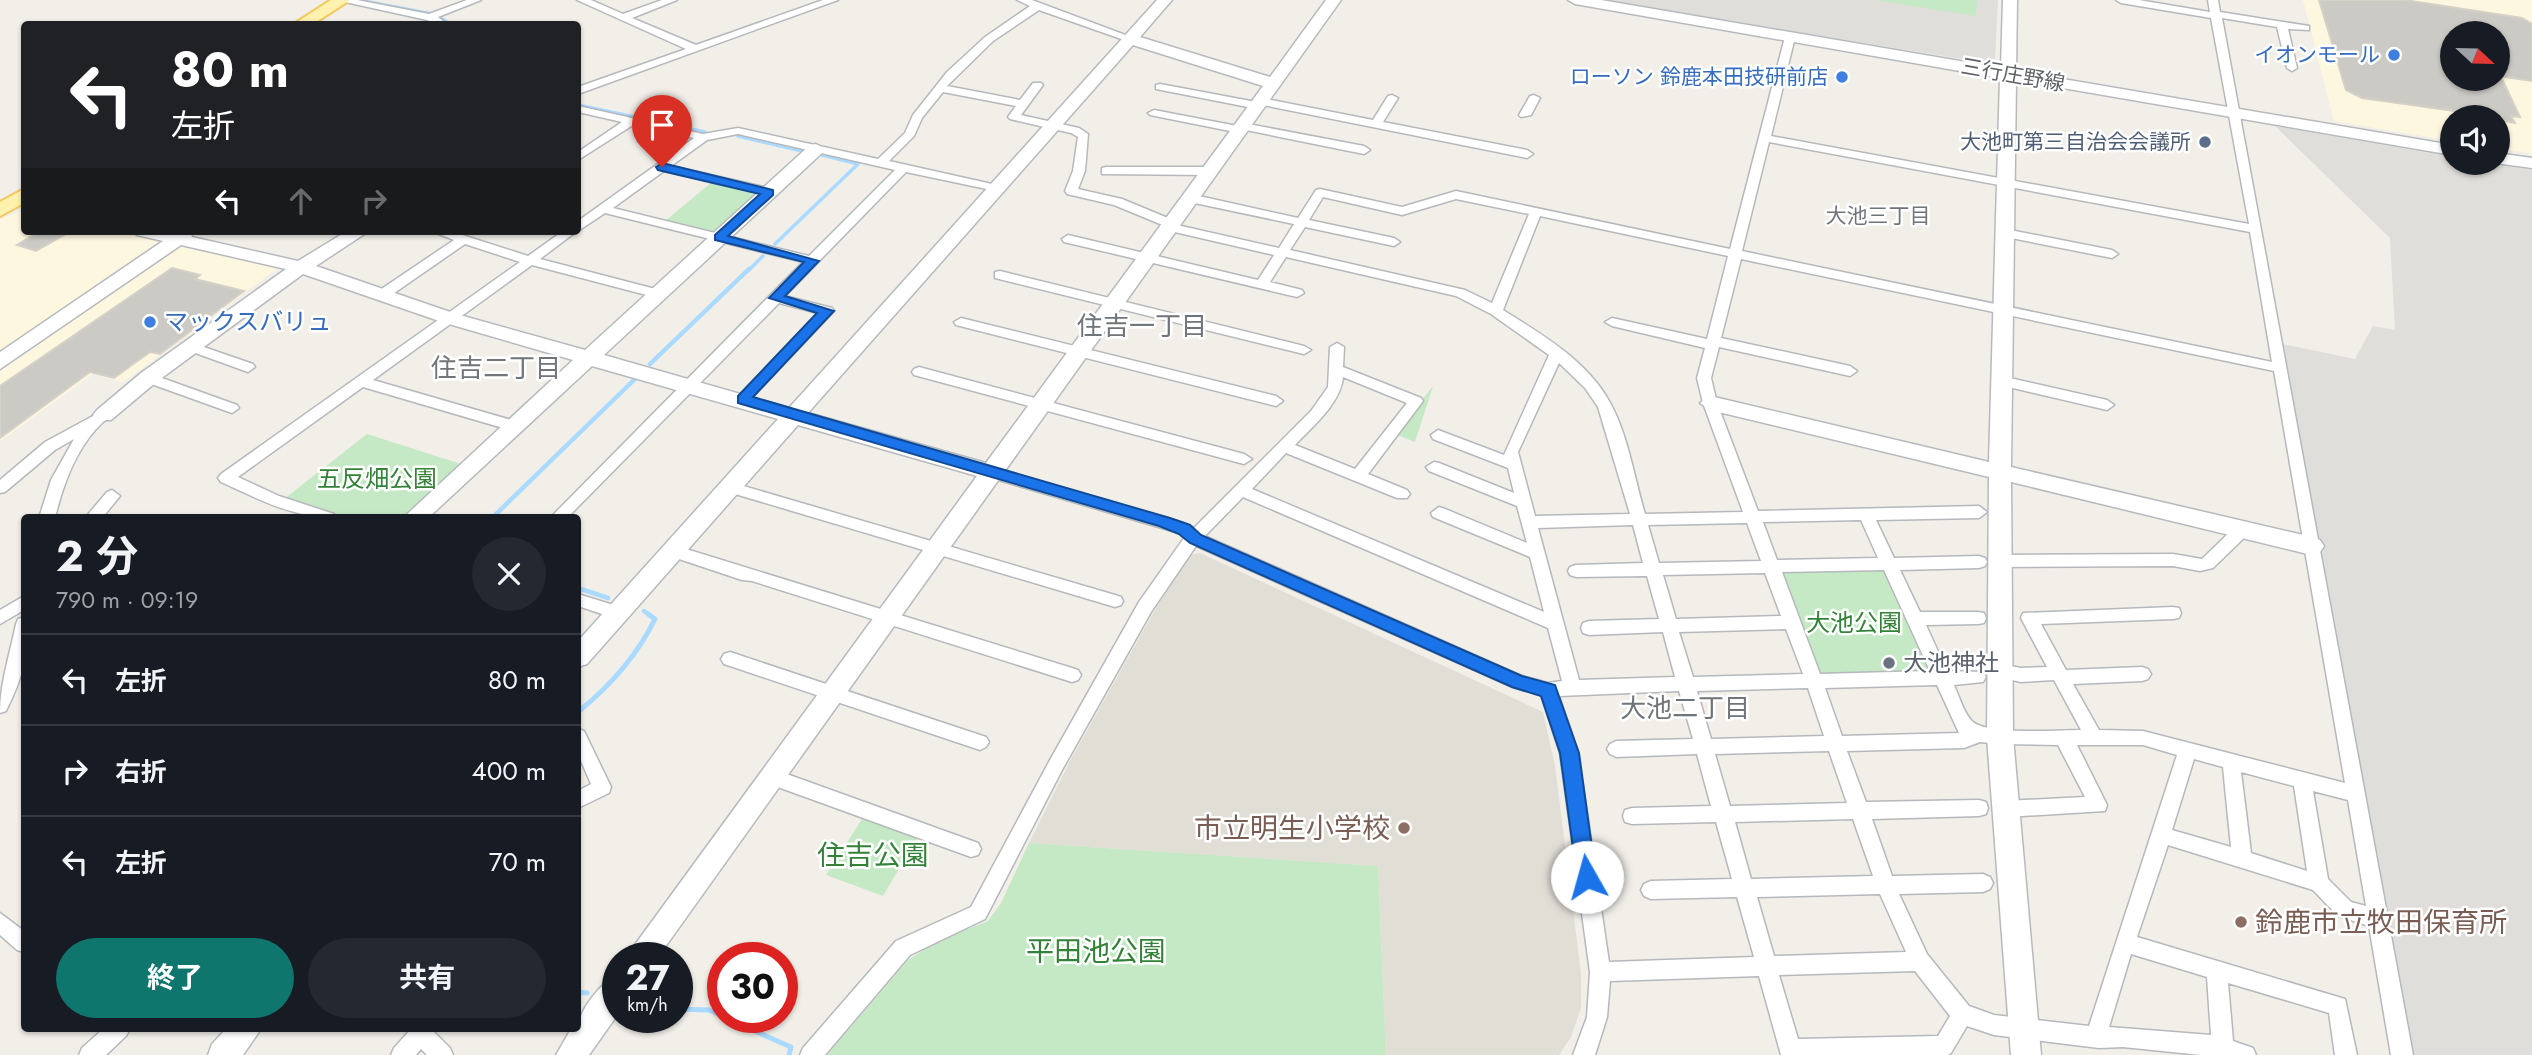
<!DOCTYPE html>
<html lang="ja">
<meta charset="utf-8">
<style>
body{margin:0;font-family:Jost,"Noto Sans JP",sans-serif;background:#242831;color:#f1f3f6;height:100vh;display:flex;flex-direction:column;font-size:26px;white-space:nowrap}
*{box-sizing:border-box;margin:0}
p{font-size:23px;color:#9ea1a6}
.icon{flex:none;width:38px;height:38px;fill:none;stroke:currentColor;stroke-width:2;stroke-linecap:round;stroke-linejoin:round}
.map{position:relative;flex:1;overflow:hidden}
.sheet{position:absolute;left:21px;top:514px;width:560px;height:518px;display:flex;flex-direction:column;background:#171b24;border-radius:7px;box-shadow:0 2px 5px #0004}
.sheet>*{flex:none}
.guide{position:absolute;left:21px;top:21px;width:560px;height:214px;border-radius:7px;box-shadow:0 2px 5px #0004;background:#202124;color:#fff;overflow:hidden}
.needle{width:46px;rotate:112deg}
.tools{position:absolute;left:2440px;top:21px;display:grid;gap:14px}
.tools a{display:grid;place-items:center;width:70px;height:70px;border-radius:50%;background:#171b24;box-shadow:0 2px 5px #0004;font-size:35px}
.speed{position:absolute;left:602px;top:942px;display:flex;gap:14px;font-size:35px;font-weight:700;text-align:center}
.speed>*{display:grid;place-content:center;width:91px;height:91px;border-radius:50%;background:#171b24;box-shadow:0 2px 5px #0004;line-height:1}
.speed small{font-size:18px;font-weight:400}
.speed .limit{border:10px solid #d22;background:#fff;color:#111}
.pin{position:absolute;display:grid;place-items:center;width:60px;height:60px;color:#fff;margin:-72px -30px;border-radius:50% 50% 50% 0;rotate:-45deg;box-shadow:0 0 7px #0007}
.pin .icon{rotate:45deg}
.me{position:absolute;width:77px;margin:-38px;rotate:353deg;stroke-linejoin:round;filter:drop-shadow(0 0 5px #0008)}
.turn{display:flex;align-items:center;gap:24px;height:147px;padding:0 35px;font-size:32px}
.turn .icon{width:91px;height:91px;stroke-width:2.5}
.turn b{display:block;font-size:49px;line-height:60px}
.lanes{display:flex;align-items:center;height:66px;padding:0 35px;background:#0003;justify-content:center;gap:35px;direction:ltr}
.lanes .off{opacity:.35}
.round{display:grid;place-items:center;flex:none;width:74px;height:74px;border-radius:37px;background:#242831}
.overview{display:flex;align-items:center;justify-content:space-between;height:119px;padding:0 35px}
h1{font-size:42px;font-weight:700;line-height:52px}
.button{display:flex;gap:14px;margin-top:auto;padding:14px 35px}
.button a{flex:1;height:80px;border-radius:42px;background:#0f766e;color:#fff;font-size:28px;font-weight:700;line-height:80px;text-align:center}
.button a+a{background:#242831;color:#f1f3f6}
ul{padding:0;list-style:none}
li{display:flex;align-items:center;gap:21px;height:91px;padding:0 35px;border-top:2px solid #363941}
li div{flex:1}
li b{display:block;font-size:26px}
li em{font-style:normal}
.map>svg:first-child{display:block}
</style>
<div class="map">
<svg width="2532" height="1055" viewBox="0 0 2532 1055">
<rect width="100%" height="100%" fill="#f1efe8"/>
<path fill="#fef7e0" fill-rule="evenodd" d="M2303,0H2532V154L2497,148V117H2452V141L2334,121ZM2452,33H2497V79H2452Z
M24,210V231H116L278,268L123,382L93,374L0,441V219Z"/>
<path fill="#e0deda" d="M1601,0H1998L1995,59L1981,62Z
M2275,126L2452,157V163H2488L2532,170V1055H2411L2282,344L2355,359L2373,326L2395,330L2390,238Z"/>
<path fill="#e1ded6" d="M1200,553L1543,712L1555,766L1581,974V1008L1571,1037L1559,1055H1386L1378,866L1029,843L1071,759L1155,610L1189,555Z"/>
<path fill="#c5e8c5" d="M1875,0H1977L1976,16Z
M712,182L758,193L719,231L712,233L665,221Z
M1433,386L1415,442L1395,434Z
M367,434L464,465L404,518H345L284,499Z
M1881,567L1887,570L1934,672L1819,677L1782,575L1786,572Z
M864,816L919,835L883,896L826,875Z
M1029,843L1378,866L1386,1055H827L908,960L938,941L988,921L1001,903Z"/>
<g fill="none" stroke-linecap="round" stroke-linejoin="round">
<path stroke="#aadaff" stroke-width="3.5" d="M358,0L432,14
M439,17L450,24
M578,105L705,132
M738,136L802,151
M775,244L858,164L822,155
M748,271L763,256"/>
<path stroke="#aadaff" stroke-width="4.5" d="M650,364L749,269
M492,518L636,378
M578,588L608,598
M644,611L650,615"/>
<path stroke="#aadaff" stroke-width="5" d="M578,712C610,686 637,656 655,619L648,614
M578,992L587,993
M677,1009L709,1010L723,1016
M723,1017L791,1047L789,1055"/>
</g>
<path fill="#cccac5" stroke="#d6d1c6" stroke-width="2" d="M2319,0H2405L2522,18L2532,24V81L2497,76V33H2452V79H2502L2520,117L2511,116L2515,123L2497,120V117L2362,98L2346,90Z
M40,231H71L36,251L17,245Z
M172,268L200,275L195,279L244,291L160,354L150,352L114,378L90,372L0,438V386Z"/>
<g fill="none" stroke-linecap="round" stroke-linejoin="round">
<g stroke="#b5b8bc" stroke-width="3">
<path id="street" d="M336,0H357L429,14L467,0H481L438,17L447,24H435L427,20Z
M577,0H591L623,14L662,0H677L632,18L696,45L823,0H838L578,94V87L686,49Z
M1017,0H1032L1136,39L1127,41L1039,10L993,41L947,86L1020,100L1033,83H1041L1043,85L1021,115L1079,128L1088,134L1085,171L1078,189L1122,199L1175,221L1177,225L1279,248L1294,224L1190,202L1184,198L1190,194L1298,218L1316,190L1320,189L1402,207L1456,191L1730,249L1785,37L1790,34L1795,37L1771,136L2249,224L2211,18L2121,3L2116,0H2139L2210,12L2208,0H2218L2220,12L2309,26V30L2288,29L2297,68L2292,71L2287,68L2277,27L2222,18L2413,1055H2391L2369,926L2338,916L2313,890L2168,845L2137,937L2345,999L2357,1055H2335L2329,1013L2228,983L2233,1041L2253,1048L2256,1055H2201L2123,1047L2099,1048L1994,1035L1967,1026L1951,1053L1948,1055H1781L1759,976L1610,981L1607,1017L1595,1055H1573L1587,1017L1590,972L1560,753L1541,695L1512,687L1196,546L1151,612L1062,770L985,919L910,955L825,1055H800L803,1048L896,941L971,907L1050,760L1139,602L1184,538L1179,533L988,477L985,473L988,469L993,468L1184,523L1194,528L1311,411L1328,387L1330,347L1337,343L1344,347L1343,367L1421,398L1423,401L1368,474L1407,490L1410,494L1407,498H1397L1286,453L1252,489L1544,612L1530,557L1433,517L1431,513L1439,507L1445,509L1527,543L1517,506L1429,471L1426,467L1434,462L1439,463L1514,493L1508,468L1433,439L1431,435L1438,430L1504,455L1549,355L1491,314L1456,296L1286,257L1270,282L1302,290L1304,293L1297,297L1064,242L1062,239L1068,235L1258,280L1274,255L1166,230L1165,226L1114,205L1067,194L1065,191L1073,171L1078,137L1071,133L1010,119L1008,117L1016,106L943,92L922,118L914,136L889,161L1001,186V192L906,172L785,296L832,308L834,311L748,402H738L736,399L818,313L779,303L567,518H550L803,262L605,213L578,231V221L694,138L633,125L578,160V152L622,122L578,112V106L703,134L738,128L878,159L905,133L913,115L947,72L985,37L1030,6ZM738,134L895,170L809,256L613,208L664,171L773,195V189L671,166L707,140ZM1769,142L2250,232L2272,362L1742,251ZM1323,197L1402,215L1456,199L1529,214L1492,303L1465,290L1290,250L1305,227L1394,246L1400,242L1394,238L1309,220ZM1540,216L1728,256L1707,339L1612,318L1605,322L1612,326L1705,348L1697,378L1703,403L1743,512L1645,514C1634,477 1628,434 1609,401C1587,361 1540,333 1503,310ZM1741,259L2274,371L2345,783L2143,731L2099,730L2073,684L2142,681L2148,679L2151,674L2148,669L2142,667L2066,670L2041,624L2173,619L2179,618L2181,613L2179,608L2173,607L2023,613L2021,618L2047,667L2021,668L2000,664L1994,666L1991,671L1994,676L2021,682L2054,680L2081,730C2060,730 1983,736 1971,720C1963,711 1959,696 1954,685L1983,682L1986,677L1983,672L1947,671L1926,625L1978,624L1984,623L1986,618L1984,613L1978,612H1920L1900,570L1979,568L1985,566L1987,562L1985,558L1979,556L1894,558L1876,520L1979,518L1987,512L1979,506L1758,511L1717,403L1711,378L1719,347L1850,376L1857,371L1850,366L1721,338ZM1559,363L1585,388L1598,407L1630,514L1535,516L1518,452ZM1343,377L1407,403L1355,469L1295,445C1312,427 1341,403 1343,377ZM1243,497L1548,628L1562,681L1548,683L1522,676L1205,536ZM1861,520L1878,558L1777,560L1763,522ZM1747,523L1761,561L1659,563L1648,525ZM1633,525L1643,563L1576,565L1570,567L1568,571L1570,575L1576,577L1647,576L1659,619L1589,621L1583,623L1581,628L1583,633L1589,635L1663,632L1675,677L1579,680L1538,528ZM1884,570L1930,671L1820,674L1782,572ZM1765,573L1781,616L1676,619L1663,575ZM1786,629L1803,674L1693,677L1679,632ZM1937,685L1959,733L1842,736L1825,688ZM1808,688L1824,736L1711,739L1697,691ZM1679,691L1693,739L1616,741L1610,744L1607,749L1610,754L1616,757L1697,754L1711,806L1632,808L1625,810L1623,816L1625,822L1632,824L1716,822L1732,879L1651,881L1644,884L1641,890L1644,896L1651,899L1737,897L1754,957L1609,962L1578,753L1559,696ZM1980,742L2000,744L2058,745L2085,797L2006,801L1999,803L1997,809L1999,815L2006,817L2105,811L2107,805L2077,745H2143L2177,755L2089,1026L1994,1015L1969,1006L1927,954L1899,894L1983,892L1990,889L1993,883L1990,877L1983,874L1892,876L1872,819L1979,816L1986,814L1988,808L1986,802L1979,800L1866,802L1847,751L1964,748ZM1829,751L1847,803L1730,806L1715,754ZM2194,759L2223,767L2231,847L2172,830ZM2241,772L2294,786L2307,871L2251,853ZM2313,791L2348,800L2366,906L2351,902L2328,879ZM1853,819L1873,876L1751,879L1735,822ZM1880,894L1906,952L1774,956L1757,897ZM2131,954L2207,977L2211,1035L2109,1027ZM1915,971L1950,1016L1938,1036L1798,1039L1779,975Z
M1160,84L1256,102L1257,99L1261,98L1373,120L1388,96L1392,95L1398,98L1383,122L1527,150L1533,154L1527,158L1263,105L1262,108L1258,109L1156,89V85Z
M1534,95L1540,98L1531,115L1521,117L1519,115L1530,96Z
M1154,110L1237,126L1243,123L1364,146L1370,150L1364,154L1246,130L1240,133L1150,115L1148,113Z
M1106,167H1210L1216,171L1210,175L1102,174V168Z
M2005,229L2112,250L2118,254L2112,258L2001,236L1999,233Z
M431,231H450L528,256L563,231H577L540,259L663,291L665,294L658,298L532,265L373,380L518,422L520,426L518,430L513,431L363,387L238,477L279,496L334,514L336,518C294,518 258,499 221,482L218,478L221,474L520,262L465,244L387,298H377V292L454,240Z
M1000,271L1304,346L1311,350L1304,354L995,278V272Z
M961,318L1276,396L1283,401L1276,406L956,325L954,322Z
M192,343L253,364L255,367L248,372L187,350L185,347Z
M919,367L1244,454L1252,459L1244,464L914,375L912,372L914,369Z
M148,373L237,405L239,408L232,413L143,381L141,378Z
M2001,376L2107,400L2114,405L2107,410L1996,384L1994,381L1996,378Z
M104,410L111,415C109,418 106,420 103,422C78,445 63,484 55,518H39L51,480L74,439L55,450L5,492L0,493V480L45,442Z
M730,482L1115,595L1121,597L1123,601L1121,605L1115,607L725,491L722,487Z
M112,490L120,496L102,518H85L107,492Z
M2243,523L2251,529L2249,533L2213,568L2200,571L2173,566L1998,567L1992,565L1990,561L1992,557L1998,555L2173,554L2202,559L2237,525Z
M673,545L1072,668L1078,670L1081,675L1078,680L1072,682L752,581L742,580L667,555L665,551L667,547Z
M578,594L623,608L625,613L623,618L617,619L578,606Z
M24,596V610L0,624V610Z
M24,617C28,657 24,675 6,711L0,713C0,683 10,654 16,624L18,619Z
M730,652L986,737L989,742L986,747L980,750L724,664L721,659L724,654Z
M578,729L584,731L611,787L609,793L578,808V791L591,784L578,754Z
M770,768L978,843L981,849L978,855L971,857L764,782L761,776L764,770Z
M0,913L24,931V952L17,950L0,935Z
M103,1029H130L126,1036L106,1055H79L82,1048Z
M411,1029H431L450,1048L453,1055H427L421,1049L416,1055H391L394,1048Z"/>
</g>
<g stroke="#b6babf" stroke-width="3">
<path id="secondary" d="M1157,0H1172L1140,37L1270,77L1326,0H1341L658,957H626L977,476L798,425L587,664L578,667V641L778,419L592,366L428,518H403L573,360L442,322L303,274L155,383L111,420H97L93,415L97,410L141,373L286,269L181,245L0,369V352L163,241L137,235L134,231H190L192,237L298,261L347,231H369L316,266L456,314L585,350L810,145L816,144L825,149L822,153L604,355L789,408ZM1133,45L1263,86L986,463L808,413Z
M1568,0H1601L2001,68L2003,0H2017L2016,71L2452,145V155L2016,80L2011,467L2312,537L2320,540L2324,546L2320,552L2312,555L2011,482L2013,737L2041,1055H2011L1987,737L1989,477L1710,410L1700,403L1710,396L1989,462L2000,78L1575,4Z
M2497,153L2532,158V168L2495,163Z
M618,975V1014L589,1055H556L571,1029H578C578,1011 602,981 618,975Z
M226,1029H261L243,1055H208L212,1044Z"/>
</g>
<g stroke="#f2c960" stroke-width="4">
<path id="primary" d="M331,0H350L313,24H294Z
M24,189V203L0,216V202Z"/>
</g>
<use href="#street" fill="#fff" fill-rule="evenodd"/>
<use href="#secondary" fill="#fff" fill-rule="evenodd"/>
<use href="#primary" fill="#fff2af" fill-rule="evenodd"/>
</g>
<path fill="#1a73e8" stroke="#114b97" stroke-width="2" d="M662,163L773,190V195L728,236L819,261L785,296L834,311L753,397L1170,518L1190,525L1201,535L1522,676L1555,685L1579,753L1596,877L1593,883L1587,885L1580,883L1577,877L1560,753L1541,696L1512,687L1190,543L1179,534L1159,526L738,403V396L817,313L769,298L804,262L715,240V235L760,194L658,170L656,167Z"/>
<g fill="#3f7fe0" stroke="#fff" stroke-width="2.5">
<circle cx="2394" cy="55" r="7"/>
<circle cx="1842" cy="77" r="7"/>
<circle cx="150" cy="322" r="7"/>
</g>
<circle fill="#5c6f8a" stroke="#fff" stroke-width="2.5" cx="2205" cy="142" r="7"/>
<circle fill="#6b7280" stroke="#fff" stroke-width="2.5" cx="1889" cy="663" r="7"/>
<g fill="#8d6e63" stroke="#fff" stroke-width="2.5">
<circle cx="1404" cy="828" r="7"/>
<circle cx="2241" cy="922" r="7"/>
</g>
<g text-anchor="middle" stroke-width="5" stroke-linejoin="round" paint-order="stroke">
<g font-size="21" fill="#366cbe" stroke="#fff" text-anchor="end">
<text x="2380" y="62">イオンモール</text>
<text x="1828" y="84">ローソン 鈴鹿本田技研前店</text>
</g>
<g font-size="21" fill="#5f6368" stroke="#fff">
<text transform="translate(2013 75) rotate(10)" y="7">三行庄野線</text>
</g>
<g font-size="21" fill="#4e5e75" stroke="#fff" text-anchor="end">
<text x="2191" y="149">大池町第三自治会会議所</text>
</g>
<g font-size="21" fill="#70757a" stroke="#fff">
<text x="1878" y="223">大池三丁目</text>
</g>
<g font-size="24" fill="#366cbe" stroke="#fff" text-anchor="start">
<text x="164" y="330">マックスバリュ</text>
</g>
<g font-size="24" fill="#348238" stroke="#fff">
<text x="377" y="487">五反畑公園</text>
<text x="1854" y="631">大池公園</text>
</g>
<g font-size="24" fill="#5b616d" stroke="#fff" text-anchor="start">
<text x="1903" y="671">大池神社</text>
</g>
<g font-size="26" fill="#70757a" stroke="#fff">
<text x="1142" y="335">住吉一丁目</text>
<text x="496" y="377">住吉二丁目</text>
<text x="1685" y="717">大池二丁目</text>
</g>
<g font-size="28" fill="#785e54" stroke="#fff" text-anchor="end">
<text x="1390" y="838">市立明生小学校</text>
<text x="2255" y="932" text-anchor="start">鈴鹿市立牧田保育所</text>
</g>
<g font-size="28" fill="#348238" stroke="#fff">
<text x="873" y="865">住吉公園</text>
<text x="1096" y="961">平田池公園</text>
</g>
</g>
</svg>
<div class="tools">
<a><svg class="needle" viewBox="-14 -14 28 28"><path d="M0-13l5 13h-10z" fill="#e53935"/><path d="M0 13l5-13h-10z" fill="#9ea1a6"/></svg></a>
<a><svg class="icon" aria-label="sound" viewBox="0 0 24 24"><path d="M4 9h4l5-4v14l-5-4H4zM17 9q2 3 0 6"/></svg></a>
</div>
<div class="speed"><div>27<small>km/h</small></div><div class="limit">30</div></div>
<div class="pin" style="left:662px;top:167px;background:#d93025"><svg class="icon" aria-label="arrive" viewBox="0 0 24 24"><path d="M6 21V4h12l-3 4 3 4H6"/></svg></div>
<svg class="me" style="left:1587px;top:877px" viewBox="-20 -20 40 40"><circle r="19" fill="#fff"/><path d="M0-13L10 11 0 6-10 11z" fill="#1a73e8"/></svg>
<div class="guide">
<div class="turn"><svg class="icon" aria-label="left" viewBox="0 0 24 24"><path d="M17 20v-9H6M10 6l-5 5 5 5"/></svg><div><b>80 m</b>左折</div></div>
<div class="lanes"><svg class="icon" aria-label="left" viewBox="0 0 24 24"><path d="M17 20v-9H6M10 6l-5 5 5 5"/></svg><svg class="icon off" aria-label="ahead" viewBox="0 0 24 24"><path d="M12 20V5M6 11l6-6 6 6"/></svg><svg class="icon off" aria-label="right" viewBox="0 0 24 24"><path d="M7 20v-9h11M14 6l5 5-5 5"/></svg></div>
</div>
<section class="sheet">
<div class="overview"><div><h1>2 分</h1><p>790 m · 09:19</p></div><a class="round"><svg class="icon" aria-label="close" viewBox="0 0 24 24"><path d="M6 6l12 12M18 6L6 18"/></svg></a></div>
<ul>
<li><svg class="icon" aria-label="left" viewBox="0 0 24 24"><path d="M17 20v-9H6M10 6l-5 5 5 5"/></svg><div><b>左折</b></div><em>80 m</em></li>
<li><svg class="icon" aria-label="right" viewBox="0 0 24 24"><path d="M7 20v-9h11M14 6l5 5-5 5"/></svg><div><b>右折</b></div><em>400 m</em></li>
<li><svg class="icon" aria-label="left" viewBox="0 0 24 24"><path d="M17 20v-9H6M10 6l-5 5 5 5"/></svg><div><b>左折</b></div><em>70 m</em></li>
</ul>
<div class="button"><a>終了</a><a>共有</a></div>
</section>
</div>
